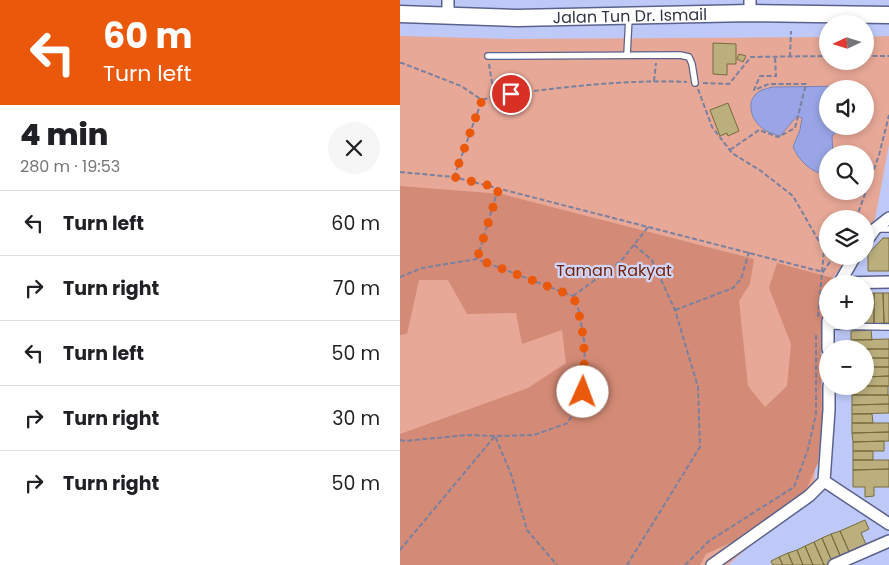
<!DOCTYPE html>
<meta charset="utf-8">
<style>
body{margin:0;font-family:Poppins,sans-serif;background:#f6f6f6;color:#202124;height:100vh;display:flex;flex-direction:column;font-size:19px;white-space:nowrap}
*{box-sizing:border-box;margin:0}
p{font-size:16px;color:#757577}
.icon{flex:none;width:28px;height:28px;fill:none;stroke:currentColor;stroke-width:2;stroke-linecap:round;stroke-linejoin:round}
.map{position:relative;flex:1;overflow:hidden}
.side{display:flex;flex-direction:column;background:#fff;width:400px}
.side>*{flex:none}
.top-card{background:#ea580c;color:#fff;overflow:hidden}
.needle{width:32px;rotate:266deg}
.controls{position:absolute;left:419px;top:15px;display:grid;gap:10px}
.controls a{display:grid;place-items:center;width:55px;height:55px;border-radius:50%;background:#fff;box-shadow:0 2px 8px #0003;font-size:25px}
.pin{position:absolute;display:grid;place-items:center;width:42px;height:42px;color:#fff;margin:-21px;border:2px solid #fff;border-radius:50%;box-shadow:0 1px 5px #0007}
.me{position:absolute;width:55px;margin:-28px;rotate:2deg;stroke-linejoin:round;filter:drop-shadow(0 0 4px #0008)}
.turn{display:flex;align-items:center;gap:18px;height:105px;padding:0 20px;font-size:22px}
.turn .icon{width:65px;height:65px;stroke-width:2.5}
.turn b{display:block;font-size:35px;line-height:42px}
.round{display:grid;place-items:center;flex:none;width:52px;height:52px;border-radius:26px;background:#f6f6f6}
.head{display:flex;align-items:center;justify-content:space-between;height:85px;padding:0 20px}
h1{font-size:30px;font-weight:800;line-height:38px}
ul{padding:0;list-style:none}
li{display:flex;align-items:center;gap:15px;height:65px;padding:0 20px;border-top:1px solid #e0e0e0}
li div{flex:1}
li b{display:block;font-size:19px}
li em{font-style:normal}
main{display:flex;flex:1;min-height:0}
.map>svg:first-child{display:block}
</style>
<main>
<section class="side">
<div class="top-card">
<div class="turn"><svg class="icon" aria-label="left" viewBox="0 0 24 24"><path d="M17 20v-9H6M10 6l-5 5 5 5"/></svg><div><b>60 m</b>Turn left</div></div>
</div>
<div class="head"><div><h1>4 min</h1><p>280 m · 19:53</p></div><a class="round"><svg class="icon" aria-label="close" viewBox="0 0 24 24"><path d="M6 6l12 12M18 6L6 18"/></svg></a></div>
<ul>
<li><svg class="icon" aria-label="left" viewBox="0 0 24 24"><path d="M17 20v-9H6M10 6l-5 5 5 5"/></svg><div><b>Turn left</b></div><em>60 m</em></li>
<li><svg class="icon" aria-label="right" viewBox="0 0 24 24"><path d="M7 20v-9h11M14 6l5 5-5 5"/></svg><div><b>Turn right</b></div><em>70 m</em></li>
<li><svg class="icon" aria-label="left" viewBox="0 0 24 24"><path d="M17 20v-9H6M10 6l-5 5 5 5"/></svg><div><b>Turn left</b></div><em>50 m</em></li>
<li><svg class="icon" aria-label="right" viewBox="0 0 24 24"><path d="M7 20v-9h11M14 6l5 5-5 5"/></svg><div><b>Turn right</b></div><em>30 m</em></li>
<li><svg class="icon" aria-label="right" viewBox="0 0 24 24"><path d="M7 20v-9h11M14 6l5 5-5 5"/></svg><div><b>Turn right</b></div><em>50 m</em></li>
</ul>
</section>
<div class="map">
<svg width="489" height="565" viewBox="0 0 489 565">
<rect width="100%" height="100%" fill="#bfc9f8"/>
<path fill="#e7a897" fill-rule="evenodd" d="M0,36L112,39L427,37L428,61H465V37L489,36V145L475,219L465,233V219H428V256H449L433,278L432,284H428L427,304L421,332L414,489L328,565H0ZM428,89H465V126H428ZM428,154H465V191H428Z"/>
<path fill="#d38a76" d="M0,186L101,194L354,259L350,284L339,301L348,386L365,407L387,386L391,344L369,288L377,263L433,278L432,284H428L427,304L421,332L422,420L418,463L406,490L354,532L306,554L300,565H0V434L128,388L166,363L162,330L122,344L116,313L67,314L48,280H19L7,334L0,335Z"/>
<path fill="#99a5e6" stroke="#7a84b7" d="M456,86L457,89H428V126H440L438,131L432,136L433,154H428L427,173L426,175C411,172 399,161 393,147L400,130L402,118L397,116L380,136C375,134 369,133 365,130C351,122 344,100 360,91C364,89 369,88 372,87Z"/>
<path fill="#bbaf7e" stroke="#766b3c" d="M313,43L336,44V64H327V75L313,74Z
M339,54L346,56L343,62L337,59Z
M328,103L339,131L328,136L327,133L320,136L310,110Z
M483,238H489V271H468V254Z
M474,293V324H465V294Z
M474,293H483L484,323L474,324Z
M483,293H489V323H484Z
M471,330L472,340H451V331Z
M489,339V349H451V340Z
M465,349H489V358H465Z
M465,358H489V367H465Z
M465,367H489V376L465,377Z
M489,376V386H465V377Z
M452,386H488V395H452Z
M452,395H489V404L452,405Z
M489,404V413L452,414V405Z
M452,414H472L473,423H452Z
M452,423H489V432L452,433Z
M489,432V441L453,442L452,433Z
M484,441V451H453V442Z
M453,451H473V460H453Z
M453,460H489V469L453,470Z
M489,469V487H474V496L465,497V487H453V470Z
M465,520L469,529L461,533L468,549L451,556L440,531Z
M440,531L451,556L442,560L431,534Z
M431,534L442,560L433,564L422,538Z
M422,538L433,564L431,565H424L414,542Z
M414,542L424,565H413L405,546Z
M405,546L413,565H403L397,550Z
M397,550L403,565H393L388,553Z
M388,553L393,565H383L379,557Z
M379,557L383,565H373L371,561Z"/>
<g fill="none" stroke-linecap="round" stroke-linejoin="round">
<g stroke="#5a628b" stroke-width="8">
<path id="lane" d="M227,55L229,17
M88,56L280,55L289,57L292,64L295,83
M477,229H489
M427,326L489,327"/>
</g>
<g stroke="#5a628b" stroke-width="14">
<path id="street" d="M48,0V16
M350,0V13
M465,243L475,229L489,218
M439,283L489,282
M439,284L455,256
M428,349V321
M424,481L489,524
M312,565L409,496L424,481L429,410V386
M434,565L489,541"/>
</g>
<g stroke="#5a628b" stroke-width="19">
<g id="secondary">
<path id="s1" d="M0,14L117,18L350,13L489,15"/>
</g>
</g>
<path stroke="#7980a0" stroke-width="2" stroke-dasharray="5 2.5" stroke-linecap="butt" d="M465,56H489
M390,57L391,31
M0,63H2L61,86L82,100
M89,64L94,96
M254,81L256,63
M303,83L329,84L351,57L428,56
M298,89L312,127L332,153L361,171L393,196L424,250
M330,150L359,130L378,137L395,128L406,84H369L354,90L360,76H376L375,57
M0,172L54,177L423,272L434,256
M54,177L82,100L94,96C158,88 222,79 287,82
M456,219L479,155L489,115
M77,259L98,189
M0,277L22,268L77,259L173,296L179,311L185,346L183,392L168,423L134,435L95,436L67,435L5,441L0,440
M173,296L221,261L248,227
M275,310L333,288L341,279L349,252
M418,317L424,250
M0,550L95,436L111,474L127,530L157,565
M227,565L300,447L298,387L275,310L252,260L234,245
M285,565L309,541L394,487L408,449L416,414V334"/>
<use href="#lane" stroke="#fff" stroke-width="5.5"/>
<use href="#street" stroke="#fff" stroke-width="11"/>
<use href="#secondary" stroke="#fff" stroke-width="16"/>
</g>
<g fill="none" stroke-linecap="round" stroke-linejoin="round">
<path stroke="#ea580c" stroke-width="9" stroke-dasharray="0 16.2" d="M111,94L94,96L82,100L54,177L99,188L77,259L173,296C186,329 185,358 183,392"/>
</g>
<g text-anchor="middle" stroke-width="4.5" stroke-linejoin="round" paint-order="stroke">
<g font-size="16" fill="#323648" stroke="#ced6fd">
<text dy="6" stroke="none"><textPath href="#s1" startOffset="230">Jalan Tun Dr. Ismail</textPath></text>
</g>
<g font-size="16" fill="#751f04" stroke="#ced6fd">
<text x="214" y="276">Taman Rakyat</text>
</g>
</g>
</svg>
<div class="controls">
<a><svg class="needle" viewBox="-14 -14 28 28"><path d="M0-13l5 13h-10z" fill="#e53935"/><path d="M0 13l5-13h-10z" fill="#757577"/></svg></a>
<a><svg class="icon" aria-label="sound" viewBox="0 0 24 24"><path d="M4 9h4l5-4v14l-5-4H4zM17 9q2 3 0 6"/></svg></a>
<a><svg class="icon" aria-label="search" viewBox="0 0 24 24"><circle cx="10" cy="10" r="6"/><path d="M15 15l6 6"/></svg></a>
<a><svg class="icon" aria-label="layers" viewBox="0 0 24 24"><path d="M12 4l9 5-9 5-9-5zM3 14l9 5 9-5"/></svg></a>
<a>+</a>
<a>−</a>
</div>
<div class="pin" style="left:111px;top:94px;background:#d93025"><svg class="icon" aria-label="arrive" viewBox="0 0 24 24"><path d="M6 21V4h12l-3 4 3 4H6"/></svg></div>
<svg class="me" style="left:183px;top:392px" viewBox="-20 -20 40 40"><circle r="19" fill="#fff"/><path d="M0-13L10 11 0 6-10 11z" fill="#ea580c"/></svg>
</div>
</main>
